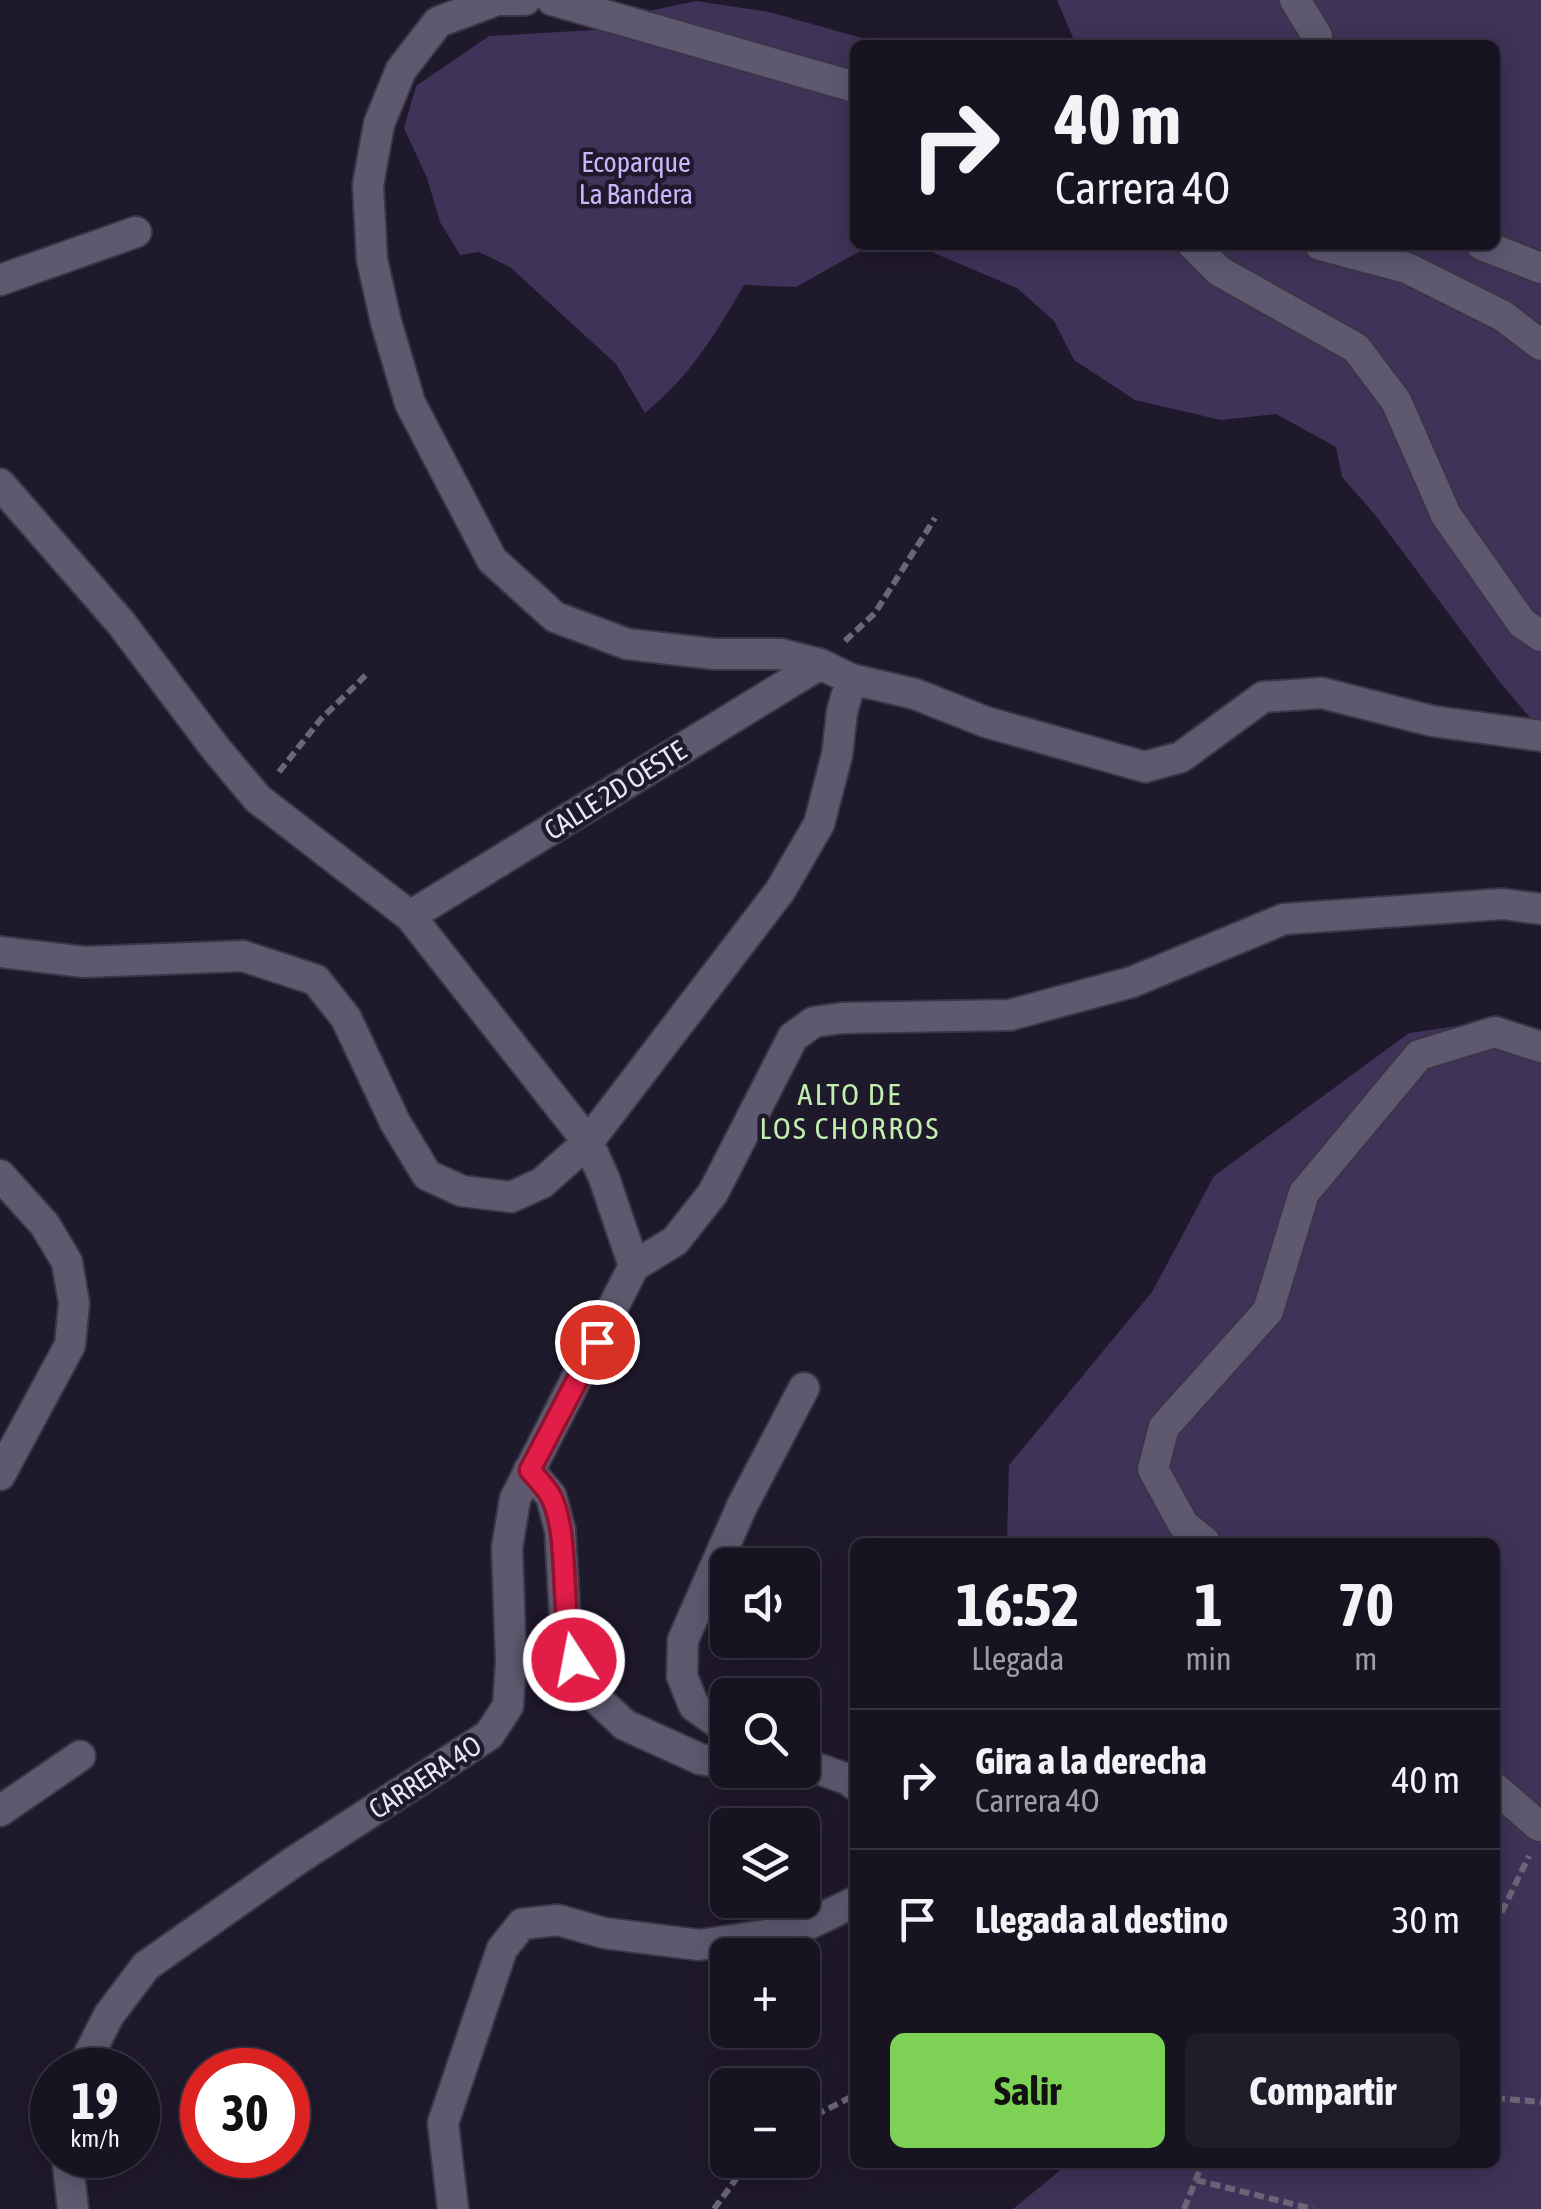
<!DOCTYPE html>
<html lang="es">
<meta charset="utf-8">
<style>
body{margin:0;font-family:"Asap Condensed",sans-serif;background:#201c2a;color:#f1f3f6;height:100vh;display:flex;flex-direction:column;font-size:38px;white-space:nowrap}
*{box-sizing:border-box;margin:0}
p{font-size:32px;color:#9e9ea5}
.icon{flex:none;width:55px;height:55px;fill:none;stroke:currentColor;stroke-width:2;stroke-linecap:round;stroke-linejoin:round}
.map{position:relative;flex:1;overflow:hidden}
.details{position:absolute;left:850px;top:1538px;width:650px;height:630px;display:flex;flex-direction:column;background:#171321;border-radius:15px;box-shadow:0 5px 25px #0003,0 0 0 2px #36323f}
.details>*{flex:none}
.guide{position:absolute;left:850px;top:40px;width:650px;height:210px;border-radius:15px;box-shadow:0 5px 25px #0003,0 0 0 2px #36323f;background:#171321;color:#f1f3f6;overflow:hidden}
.buttons{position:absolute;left:710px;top:1548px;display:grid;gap:20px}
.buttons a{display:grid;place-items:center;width:110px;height:110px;border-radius:15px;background:#171321;box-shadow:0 5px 25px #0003,0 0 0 2px #36323f;font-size:50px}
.speed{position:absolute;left:30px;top:2048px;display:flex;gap:20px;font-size:50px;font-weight:700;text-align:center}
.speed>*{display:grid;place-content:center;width:130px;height:130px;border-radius:50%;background:#171321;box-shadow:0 5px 25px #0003,0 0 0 2px #36323f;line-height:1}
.speed small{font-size:25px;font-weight:400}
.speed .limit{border:15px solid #d22;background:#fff;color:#111}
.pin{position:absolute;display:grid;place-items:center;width:85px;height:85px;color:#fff;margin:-42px;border:5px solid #fff;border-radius:50%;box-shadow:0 2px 10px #0007}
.me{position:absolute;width:110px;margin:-55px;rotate:349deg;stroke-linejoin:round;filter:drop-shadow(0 0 8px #0008)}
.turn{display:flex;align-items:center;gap:35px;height:210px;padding:0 40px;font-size:45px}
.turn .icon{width:130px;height:130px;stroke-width:2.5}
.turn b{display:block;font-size:70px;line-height:85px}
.eta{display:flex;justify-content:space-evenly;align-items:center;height:170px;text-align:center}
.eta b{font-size:60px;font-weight:700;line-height:70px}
.primary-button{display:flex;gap:20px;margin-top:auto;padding:20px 40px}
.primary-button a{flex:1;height:115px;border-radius:15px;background:#7dd154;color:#111;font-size:40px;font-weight:700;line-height:115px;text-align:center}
.primary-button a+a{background:#201c2a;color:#f1f3f6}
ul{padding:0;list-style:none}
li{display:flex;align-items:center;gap:30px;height:140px;padding:0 40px;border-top:2px solid #36323f}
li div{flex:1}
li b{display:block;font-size:38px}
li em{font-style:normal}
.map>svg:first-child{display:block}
</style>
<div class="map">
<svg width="1541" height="2209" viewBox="0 0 1541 2209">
<rect width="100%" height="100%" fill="#1f192c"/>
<path fill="#3f3359" d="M1057,0H1541V722L1532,720L1499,681L1376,516L1342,477L1336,447L1276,414L1221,420L1135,400L1074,360L1054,321L1017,288L922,248L864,249L796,287L744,285C715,335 691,375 645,413L616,364L510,267L479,252L460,255L440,222L427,178L404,128L416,86L489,36L611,29L616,18L696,1L769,12L887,45H855V245H1495V45H1076Z
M1465,1025L1541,1054V2209H1013L1069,2163L1495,2162V1542H1007L1009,1465L1152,1292L1214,1176L1409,1033Z"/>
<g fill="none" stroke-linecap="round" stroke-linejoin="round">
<g stroke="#3a3645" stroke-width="34">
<path id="minor" d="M525,0H497L438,22L401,70L379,124L368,185L372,260L386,322L410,403L492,560L555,617L627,644L714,654H781L820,664L851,679L915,694L986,722L1145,767L1181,757L1263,697L1322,693L1432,721L1541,736
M552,0L855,87
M1295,0L1317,36V45
M1193,245L1219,271L1356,348L1396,401L1446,515L1522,623L1541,636
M1320,245L1407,268L1503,316L1541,345
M1482,245L1541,268
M0,280L136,232
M0,484L121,623L216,749L258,799L410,916L588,1142L604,1178L634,1266
M410,916L820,664
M0,952L84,962L243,956L316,980L346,1018L395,1122L427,1175L462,1191L511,1197L542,1183L588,1142L780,891L819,824L837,755L842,712L851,679
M0,1175L45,1225L67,1262L74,1303L70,1345L0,1475
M634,1266L675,1241L713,1193L793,1037L814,1022L842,1018L1010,1015L1132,982L1284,919L1503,904L1541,909
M529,1470L551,1496L560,1530L566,1635L581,1684L625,1725L700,1759L728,1764
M1205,1542L1183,1524L1153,1469L1164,1427L1268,1311L1304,1193L1419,1055L1495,1032L1541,1047
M728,1730L694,1706L682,1676L683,1640L742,1506L804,1388
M802,1763L847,1779L855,1785
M1495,1788L1539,1826
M0,1811L80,1756
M81,2070L109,2015L146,1966L295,1861L489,1735L508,1706L511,1662L507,1548L515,1499L634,1266
M67,2155L73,2209
M453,2209L443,2123L502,1949L522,1924L558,1920L604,1933L699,1945L794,1931L855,1902"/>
</g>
<path stroke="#6c6778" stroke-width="6" stroke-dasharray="10 5" stroke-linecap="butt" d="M845,641L875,613L935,518
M279,772L321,719L368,673
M1495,1926L1529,1856
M1495,2098L1541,2102
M802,2122L855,2095
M1196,2180L1313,2209
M714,2209L750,2160
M1184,2209L1203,2162"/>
<use href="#minor" stroke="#5f5970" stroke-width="30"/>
</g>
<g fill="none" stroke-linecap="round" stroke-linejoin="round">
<g stroke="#92132f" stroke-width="25">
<path id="route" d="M574,1660C559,1612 571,1532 550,1495C545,1486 536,1478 530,1470L597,1342"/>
</g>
<use href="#route" stroke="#e11d48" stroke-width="18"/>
</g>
<g text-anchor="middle" stroke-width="9" stroke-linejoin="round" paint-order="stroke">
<g font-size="28" fill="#cab6fb" stroke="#1f192c">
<text x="636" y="172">Ecoparque<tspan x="636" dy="32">La Bandera</tspan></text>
</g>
<g font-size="28" fill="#e9e6f3" stroke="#1f192c">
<text transform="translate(615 790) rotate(-32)" y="10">CALLE 2D OESTE</text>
<text transform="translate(425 1777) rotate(-33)" y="10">CARRERA 4O</text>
</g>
<g font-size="30" letter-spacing="2.5" fill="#c1f0ae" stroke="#1f192c">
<text x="850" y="1105">ALTO DE<tspan x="850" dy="34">LOS CHORROS</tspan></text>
</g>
</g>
</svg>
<div class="buttons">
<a><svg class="icon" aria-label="sound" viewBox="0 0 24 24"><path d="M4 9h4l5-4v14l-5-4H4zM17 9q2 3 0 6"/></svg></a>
<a><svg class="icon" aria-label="search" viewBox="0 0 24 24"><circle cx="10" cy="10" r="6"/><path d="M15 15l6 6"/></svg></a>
<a><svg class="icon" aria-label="layers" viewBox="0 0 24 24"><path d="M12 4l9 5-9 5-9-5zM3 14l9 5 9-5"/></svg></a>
<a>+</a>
<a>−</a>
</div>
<div class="speed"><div>19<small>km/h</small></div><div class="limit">30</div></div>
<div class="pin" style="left:597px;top:1342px;background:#d93025"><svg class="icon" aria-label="arrive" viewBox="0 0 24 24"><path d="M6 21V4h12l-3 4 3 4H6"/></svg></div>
<svg class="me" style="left:574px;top:1660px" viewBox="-20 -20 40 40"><circle r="17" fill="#e11d48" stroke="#fff" stroke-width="3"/><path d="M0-11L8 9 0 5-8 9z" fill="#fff"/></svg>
<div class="guide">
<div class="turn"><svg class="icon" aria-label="right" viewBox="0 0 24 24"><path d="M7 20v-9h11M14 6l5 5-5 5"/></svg><div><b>40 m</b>Carrera 4O</div></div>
</div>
<section class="details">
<div class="eta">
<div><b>16:52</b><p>Llegada</p></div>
<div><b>1</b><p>min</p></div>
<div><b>70</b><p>m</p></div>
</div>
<ul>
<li><svg class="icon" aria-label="right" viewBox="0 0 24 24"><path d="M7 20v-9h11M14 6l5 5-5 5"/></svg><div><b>Gira a la derecha</b><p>Carrera 4O</p></div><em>40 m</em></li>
<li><svg class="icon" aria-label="arrive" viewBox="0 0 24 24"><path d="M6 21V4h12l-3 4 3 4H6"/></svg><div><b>Llegada al destino</b></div><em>30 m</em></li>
</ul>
<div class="primary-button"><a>Salir</a><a>Compartir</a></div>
</section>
</div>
